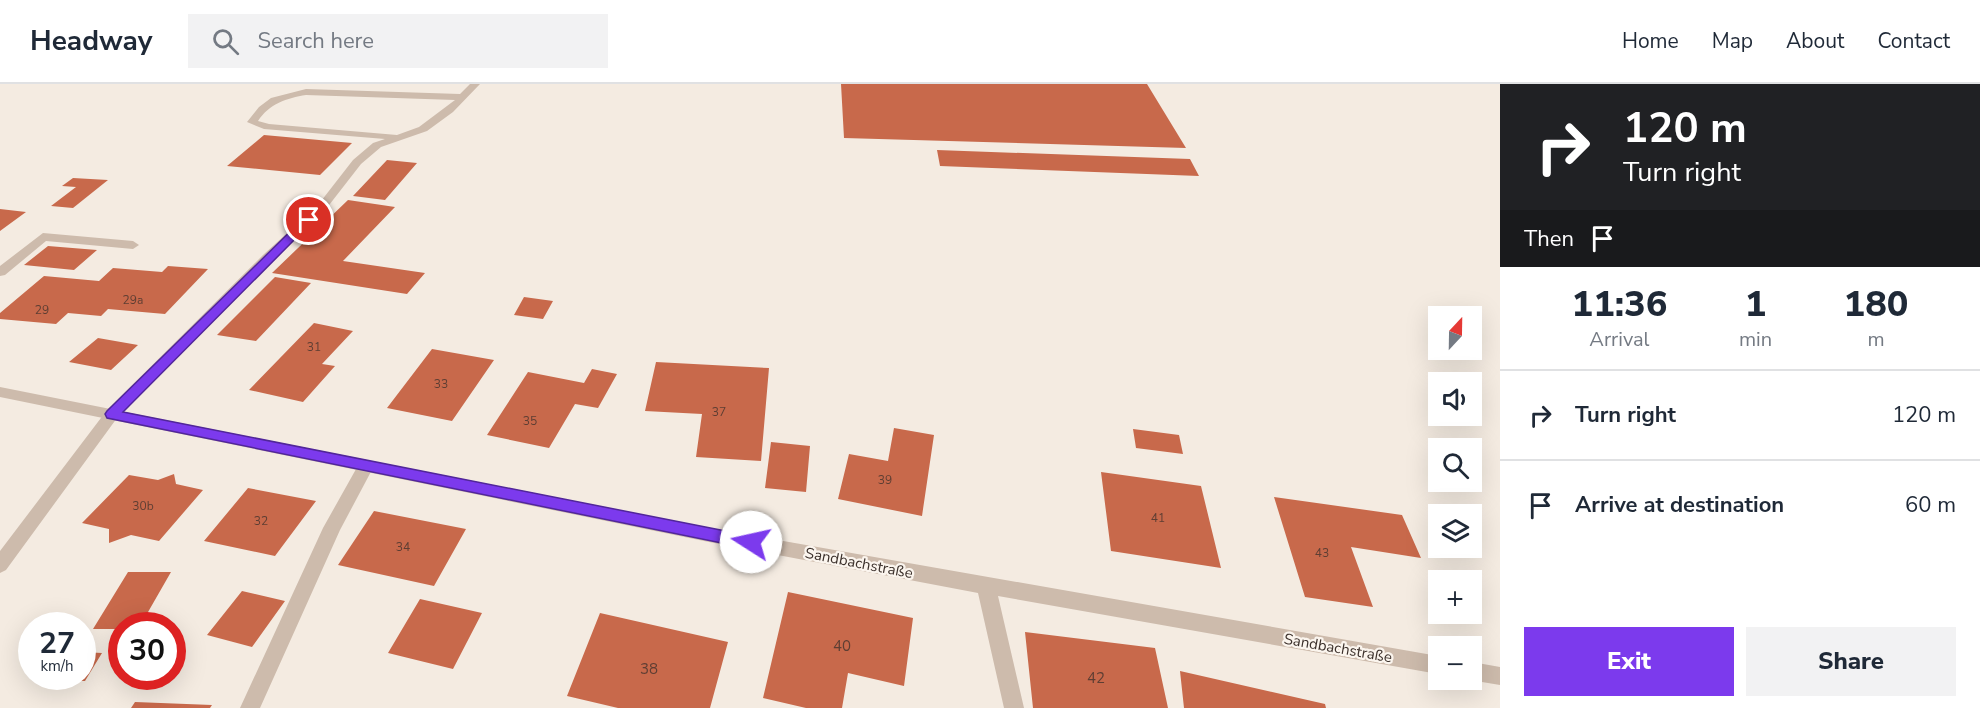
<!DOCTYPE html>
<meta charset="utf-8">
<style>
body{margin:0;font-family:"Nunito Sans",sans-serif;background:#f2f2f3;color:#1f2937;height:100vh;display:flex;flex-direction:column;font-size:22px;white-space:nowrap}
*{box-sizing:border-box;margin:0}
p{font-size:20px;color:#747a83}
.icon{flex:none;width:33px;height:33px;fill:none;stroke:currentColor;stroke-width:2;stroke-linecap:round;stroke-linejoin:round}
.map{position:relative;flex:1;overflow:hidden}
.sheet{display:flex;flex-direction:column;background:#fff;width:480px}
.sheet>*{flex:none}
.top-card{background:#202124;color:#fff;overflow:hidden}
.needle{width:39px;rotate:22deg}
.controls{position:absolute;left:1428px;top:222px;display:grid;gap:12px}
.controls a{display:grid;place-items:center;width:54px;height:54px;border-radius:0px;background:#fff;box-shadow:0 6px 24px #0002;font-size:30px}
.speed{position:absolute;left:18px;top:528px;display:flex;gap:12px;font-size:30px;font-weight:700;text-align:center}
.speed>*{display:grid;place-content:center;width:78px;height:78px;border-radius:50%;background:#fff;box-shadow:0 6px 24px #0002;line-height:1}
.speed small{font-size:15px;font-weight:400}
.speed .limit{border:9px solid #d22;background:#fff;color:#111}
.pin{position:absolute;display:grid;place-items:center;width:51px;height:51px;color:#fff;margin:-26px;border:3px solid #fff;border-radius:50%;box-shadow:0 2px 6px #0007}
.me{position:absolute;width:66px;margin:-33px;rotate:280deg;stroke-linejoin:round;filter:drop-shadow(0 0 4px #0008)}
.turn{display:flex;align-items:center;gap:21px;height:126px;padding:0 24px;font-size:27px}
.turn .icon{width:78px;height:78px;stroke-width:2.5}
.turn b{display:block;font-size:42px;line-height:51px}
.then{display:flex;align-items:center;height:57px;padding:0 24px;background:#0003;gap:12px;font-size:22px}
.eta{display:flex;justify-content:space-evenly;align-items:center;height:102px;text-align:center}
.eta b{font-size:36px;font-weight:800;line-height:42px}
.primary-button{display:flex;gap:12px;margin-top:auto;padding:12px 24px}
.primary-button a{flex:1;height:69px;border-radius:0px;background:#7c3aed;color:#fff;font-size:24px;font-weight:800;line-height:69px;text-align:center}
.primary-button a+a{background:#f2f2f3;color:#1f2937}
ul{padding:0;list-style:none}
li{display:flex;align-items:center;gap:18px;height:90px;padding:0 24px;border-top:2px solid #e0e1e3}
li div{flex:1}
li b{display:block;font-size:22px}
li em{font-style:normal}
header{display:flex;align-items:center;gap:36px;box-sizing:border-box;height:84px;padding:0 30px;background:#fff;border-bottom:2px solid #e0e1e3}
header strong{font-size:28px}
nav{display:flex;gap:33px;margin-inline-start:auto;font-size:21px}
.search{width:420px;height:54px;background:#f2f2f3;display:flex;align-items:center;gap:15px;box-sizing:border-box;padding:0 21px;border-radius:0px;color:#747a83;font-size:22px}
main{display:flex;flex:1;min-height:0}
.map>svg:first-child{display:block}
</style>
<header>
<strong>Headway</strong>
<div class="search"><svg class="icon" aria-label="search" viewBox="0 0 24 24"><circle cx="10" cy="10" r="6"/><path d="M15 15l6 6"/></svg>Search here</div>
<nav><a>Home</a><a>Map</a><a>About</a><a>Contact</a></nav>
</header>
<main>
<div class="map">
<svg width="1500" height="624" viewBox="0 0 1500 624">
<rect width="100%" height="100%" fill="#f4ebe1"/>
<path fill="#c8694b" d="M841,0H1147L1186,64L844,54Z
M264,51L352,59L320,91L227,82Z
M937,66L1190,75L1199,92L940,82Z
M387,76L417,79L385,116L353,112Z
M73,94L108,96L73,124L51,122L76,103L62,102Z
M348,116L395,123L343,177L425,189L407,210L272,189Z
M0,125L26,128L0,147Z
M48,162L97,166L74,186L24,181Z
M168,182L208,185L165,230L108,225L101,232L68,229L56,240L0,235V229L44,192L99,197L113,184L162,188Z
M275,193L311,199L256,257L217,251Z
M524,213L553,217L543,235L514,231Z
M314,239L353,247L322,280L335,282L303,318L249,306Z
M98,254L138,261L111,286L69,278Z
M432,265L494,276L452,337L387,324Z
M656,278L769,284L761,377L696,373L702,330L645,327Z
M592,285L617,290L598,324L575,320L549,364L487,351L528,288L584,299Z
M894,344L934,351L922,432L838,415L849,370L888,377Z
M1133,345L1179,351L1183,370L1136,364Z
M771,358L810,362L806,408L765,404Z
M1101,388L1201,402L1221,484L1111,467Z
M174,390L176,400L203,406L159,457L131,451L109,459V445L82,439L129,391L158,396Z
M248,404L316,417L275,472L204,457Z
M1274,413L1402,431L1421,474L1351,463L1373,523L1305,513Z
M374,427L466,445L434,502L338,481Z
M128,488H171L140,542H122V545H93Z
M242,507L285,517L252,563L207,551Z
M788,508L913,534L904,602L848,589L842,624H806L763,614Z
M420,515L482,529L453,585L388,569Z
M600,529L728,558L710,624H618L567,612Z
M1025,548L1155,564L1168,624H1033Z
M82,568L102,569L85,597H56L59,592H82Z
M1180,587L1325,620L1326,624H1184Z
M135,618L212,621L210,624H131Z"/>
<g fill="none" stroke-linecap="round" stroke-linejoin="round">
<path fill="#cdbbac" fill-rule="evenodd" d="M470,0H480L453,28L427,47L381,63L361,80L326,125L271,177L117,334L6,486L0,489V467L107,326L263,171L318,121L353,76L373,59L385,55L264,45L247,38L259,23L271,14L306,5L460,10ZM306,11L455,16L419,43L397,51L269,40L258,37C269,20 287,14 306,11Z
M43,149L133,157L139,161L133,165L46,157L5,191L0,192V182Z
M366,376L372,378L374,382L340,446L260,624H240L323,444L360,378Z"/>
<path fill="#cdbbac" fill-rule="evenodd" d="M0,303L704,443L1438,572V590L998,512L1024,624H1004L978,509L704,457L0,313Z
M1472,578L1500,583V601L1470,596Z"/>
</g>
<path fill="#7c3aed" stroke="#51269a" stroke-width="1.5" d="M305,133H309L314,136L123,328L751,452L756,454L759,458L756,463L751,465L107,334L105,330L107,327Z"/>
<g text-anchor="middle" stroke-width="4.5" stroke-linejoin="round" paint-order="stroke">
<g font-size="12" fill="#5e3e33">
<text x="133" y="220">29a</text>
<text x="42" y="230">29</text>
<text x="314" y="267">31</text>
<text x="441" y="304">33</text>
<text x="719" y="332">37</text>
<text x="530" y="341">35</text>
<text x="885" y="400">39</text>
<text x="143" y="426">30b</text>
<text x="1158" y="438">41</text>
<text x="261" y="441">32</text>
<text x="403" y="467">34</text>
<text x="1322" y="473">43</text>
</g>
<g font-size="15" fill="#3b302b" stroke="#fbf5ee">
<text transform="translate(859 479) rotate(11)" y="5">Sandbachstraße</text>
<text transform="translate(1338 564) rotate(10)" y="5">Sandbachstraße</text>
</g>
<g font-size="15" fill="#5e3e33">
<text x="842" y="567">40</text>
<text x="649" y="590">38</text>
<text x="1096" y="599">42</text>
</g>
</g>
</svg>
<div class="controls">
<a><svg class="needle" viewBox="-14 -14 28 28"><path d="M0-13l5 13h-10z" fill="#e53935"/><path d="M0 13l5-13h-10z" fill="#747a83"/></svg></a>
<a><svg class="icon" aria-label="sound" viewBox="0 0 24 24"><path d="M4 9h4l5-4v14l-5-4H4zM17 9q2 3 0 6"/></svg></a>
<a><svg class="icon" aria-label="search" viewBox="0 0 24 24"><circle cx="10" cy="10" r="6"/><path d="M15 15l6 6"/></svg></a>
<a><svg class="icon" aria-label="layers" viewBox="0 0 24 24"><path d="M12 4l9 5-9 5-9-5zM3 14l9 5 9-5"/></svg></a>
<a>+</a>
<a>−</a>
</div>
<div class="speed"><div>27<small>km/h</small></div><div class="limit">30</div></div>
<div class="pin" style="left:309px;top:136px;background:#d93025"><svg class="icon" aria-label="arrive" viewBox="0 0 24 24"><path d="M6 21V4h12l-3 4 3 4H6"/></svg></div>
<svg class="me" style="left:751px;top:458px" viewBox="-20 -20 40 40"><circle r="19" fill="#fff"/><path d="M0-13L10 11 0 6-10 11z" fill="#7c3aed"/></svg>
</div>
<section class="sheet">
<div class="top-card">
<div class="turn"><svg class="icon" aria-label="right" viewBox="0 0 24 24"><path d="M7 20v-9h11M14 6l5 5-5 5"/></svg><div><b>120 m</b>Turn right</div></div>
<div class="then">Then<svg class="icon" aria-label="arrive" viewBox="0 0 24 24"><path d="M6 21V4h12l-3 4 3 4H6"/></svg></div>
</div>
<div class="eta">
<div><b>11:36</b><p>Arrival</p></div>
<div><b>1</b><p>min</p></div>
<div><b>180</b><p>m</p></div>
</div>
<ul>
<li><svg class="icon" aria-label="right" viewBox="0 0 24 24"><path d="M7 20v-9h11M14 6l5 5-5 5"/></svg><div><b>Turn right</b></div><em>120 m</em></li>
<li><svg class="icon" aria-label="arrive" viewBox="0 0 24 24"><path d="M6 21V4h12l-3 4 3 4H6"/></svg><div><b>Arrive at destination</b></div><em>60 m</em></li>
</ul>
<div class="primary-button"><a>Exit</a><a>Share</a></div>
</section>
</main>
